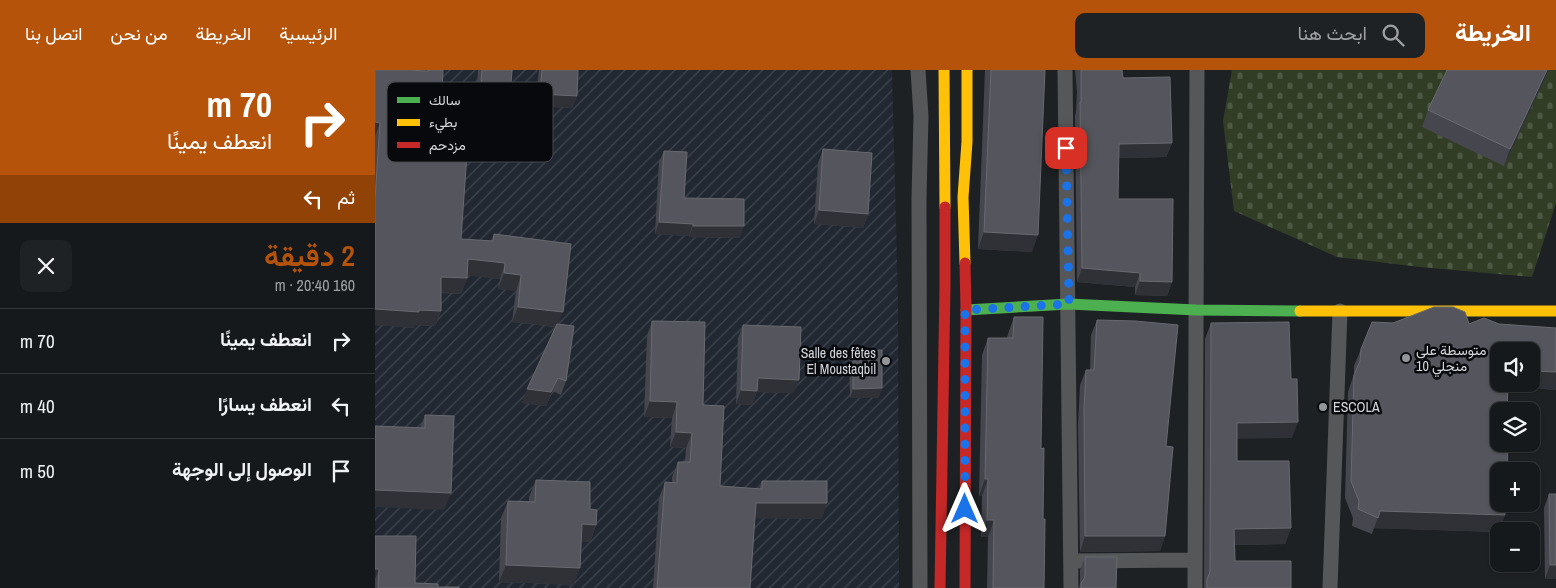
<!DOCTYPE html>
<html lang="ar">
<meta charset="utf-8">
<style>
body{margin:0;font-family:"Archivo Narrow",Vazirmatn,sans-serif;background:#1f2224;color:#f1f3f6;direction:rtl;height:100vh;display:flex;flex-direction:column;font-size:19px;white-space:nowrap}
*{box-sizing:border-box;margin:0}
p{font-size:16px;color:#9ea0a3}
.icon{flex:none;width:28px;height:28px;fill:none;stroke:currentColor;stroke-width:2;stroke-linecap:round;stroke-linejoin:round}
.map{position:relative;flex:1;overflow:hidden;direction:ltr}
.sheet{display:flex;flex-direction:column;background:#16191b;width:375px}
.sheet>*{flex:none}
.guide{background:#b45309;color:#fff;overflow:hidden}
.fabs{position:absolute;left:1115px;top:272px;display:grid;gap:10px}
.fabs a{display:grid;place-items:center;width:50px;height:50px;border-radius:10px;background:#16191b;box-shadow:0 1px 4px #0004,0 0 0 1px #35383a;font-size:25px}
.pin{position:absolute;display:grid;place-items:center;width:42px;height:42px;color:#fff;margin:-21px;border-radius:10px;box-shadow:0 2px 8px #0006}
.me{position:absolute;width:55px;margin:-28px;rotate:0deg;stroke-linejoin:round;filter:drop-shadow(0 0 4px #0008)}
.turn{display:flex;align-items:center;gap:18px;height:105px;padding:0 20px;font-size:22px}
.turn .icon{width:65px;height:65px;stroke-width:2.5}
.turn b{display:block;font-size:35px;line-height:42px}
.then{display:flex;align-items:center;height:48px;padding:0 20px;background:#0003;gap:10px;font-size:19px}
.round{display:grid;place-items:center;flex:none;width:52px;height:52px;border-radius:10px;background:#1f2224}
.headline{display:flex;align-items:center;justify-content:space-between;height:85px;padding:0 20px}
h1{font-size:30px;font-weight:600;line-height:38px;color:#b45309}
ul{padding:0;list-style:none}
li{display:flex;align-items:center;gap:15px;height:65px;padding:0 20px;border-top:1px solid #35383a}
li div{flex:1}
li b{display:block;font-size:19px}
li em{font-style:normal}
header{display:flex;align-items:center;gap:30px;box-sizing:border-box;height:70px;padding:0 25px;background:#b45309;color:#fff}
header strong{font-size:24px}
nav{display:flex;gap:28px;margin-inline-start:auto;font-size:18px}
.search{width:350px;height:45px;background:#1f2224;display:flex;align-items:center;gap:12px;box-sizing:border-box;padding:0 18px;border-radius:10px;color:#9ea0a3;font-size:19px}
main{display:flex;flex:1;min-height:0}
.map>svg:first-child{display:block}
</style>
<header>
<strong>الخريطة</strong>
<div class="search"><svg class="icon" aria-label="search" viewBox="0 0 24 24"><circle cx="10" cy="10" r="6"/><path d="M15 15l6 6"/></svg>ابحث هنا</div>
<nav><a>الرئيسية</a><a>الخريطة</a><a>من نحن</a><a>اتصل بنا</a></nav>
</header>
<main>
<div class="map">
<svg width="1181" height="518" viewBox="0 0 1181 518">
<defs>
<pattern id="industrial-furrows" width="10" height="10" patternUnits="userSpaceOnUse" patternTransform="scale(1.25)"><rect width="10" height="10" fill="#212832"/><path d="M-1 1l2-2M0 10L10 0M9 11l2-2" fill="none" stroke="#40464f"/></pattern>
<pattern id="cemetery-stones" width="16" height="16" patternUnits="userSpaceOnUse" patternTransform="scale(1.25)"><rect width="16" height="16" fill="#313e25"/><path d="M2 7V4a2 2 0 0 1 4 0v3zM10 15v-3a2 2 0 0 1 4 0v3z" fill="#4e5944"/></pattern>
</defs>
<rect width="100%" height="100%" fill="#1e2124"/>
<path fill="url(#industrial-furrows)" d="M0,0H517L523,230L524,518H0Z"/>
<path fill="url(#cemetery-stones)" d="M857,0H1181V133L1157,207L1045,197L962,187L859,141L848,51Z"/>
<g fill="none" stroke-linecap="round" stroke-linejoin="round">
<path stroke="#555759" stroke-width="15" d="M543,0L546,46L544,128L545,518
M690,0L696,518
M696,491L820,490
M820,518L822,0
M955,518L965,241"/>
<path stroke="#4caf50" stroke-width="11" d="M591,240L694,234L821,240L925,241"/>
<path stroke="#ffc107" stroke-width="11" d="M569,0L570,137
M590,193L588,127L592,72V0
M925,241H1181"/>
<path stroke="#c62828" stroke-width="11" d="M590,193L591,240L590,518
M565,518L570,216V137"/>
</g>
<path fill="#46474e" d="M0,0L52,1V0H68L64,81L86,169L116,171L119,164L183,254L191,311L186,325L178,321L171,336L147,333L180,257L137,252L141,221L123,219L125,209L92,205V208L86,224L66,223V241L60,256L40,255L39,258L0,255Z
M103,0H137L127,82L97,79Z
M164,0H203L202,26L197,38L160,36Z
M610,0H670L657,182L603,179Z
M700,0H747L748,8L797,73L791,87L743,88V129L797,212L792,226L760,225V217L702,212L700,46L701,41L702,22Z
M1174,0L1129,96L1047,57L1053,40Z
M448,79L493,144L488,158L439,154L443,93Z
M289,81L309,128L365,168L314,167V166L280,164L284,92Z
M639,247L666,379L668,449L669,518H612L613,467H606L607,426H604L607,285L613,268H632L633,264Z
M722,250L791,376L790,466L785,481L705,482L703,355L705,315L711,300H715L716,265Z
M277,251L328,335L345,416L384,419L387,411L447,449L380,448L375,518H278L284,428L290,412L297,413V407L303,392H310L311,378L295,377L297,348L269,347L272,266Z
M836,253L917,368H862V391L916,458L910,474L860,475V491L916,518H829V516L830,269Z
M1094,254H1124L1181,258V320L1133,316L1130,445L1123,462L999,458L997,464L977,456L978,448L970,428L973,322L979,304V296L986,279Z
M368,255L419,323L382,322L377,335L361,334L363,268Z
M478,281L504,328H475L474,290Z
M50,345L69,440L45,358Z
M161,410L215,439L221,455L215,472L206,471L199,515L124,512L126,448L133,431L154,432V427Z
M1174,424L1181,509H1170L1169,438Z
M0,466L40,513L63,517L84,518H0Z
M710,487L741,518H704L705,514V500Z"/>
<path fill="#2f3137" d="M1172,0H1174L1129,96L1135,79Z
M165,24L202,26L197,38L160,36Z
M0,52L5,53L0,66Z
M102,66L132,68L127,82L97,79Z
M797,73L791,87L738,88L744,74Z
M444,140L493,144L488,158L439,154Z
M284,152L318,154L314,166L280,164Z
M318,156H369L365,168L314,167Z
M609,162L663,165L657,182L603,179Z
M93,189L130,193L125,209L88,205Z
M707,198L765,203L760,217L702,212Z
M129,203L146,205L141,221L123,219Z
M66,207L92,208L86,224L60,222Z
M765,211L797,212L792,226L760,225Z
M143,237L188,242L182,257L137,252Z
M0,239L44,240L66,241L60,256L40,255L39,258L0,255Z
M1156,301L1181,302V320L1132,316L1133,314H1156Z
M183,308L171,336L147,333L152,319Z
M383,308L424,310L419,323L382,322L377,335L361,334L366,320Z
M507,318L504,328H475L478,319Z
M275,331L302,332L297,348L269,347Z
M923,352L917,368L856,369L862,353Z
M301,362L317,363L311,378L295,377Z
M610,409H613L607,426H604Z
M0,420L76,423L69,440L0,437Z
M381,433H452L447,449L375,448Z
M1005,441L1130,445L1123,462L999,458L997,464Z
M612,450H619L613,467H606Z
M207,454L221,455L215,472L201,471Z
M916,458L910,474L853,475L859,459Z
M710,466H790L785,481L705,482Z
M131,495L205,498L199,515L124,512Z
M1175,495H1181V509H1170Z
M0,499H4L0,509Z"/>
<path fill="#55565d" stroke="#696a70" d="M0,0H32L53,1V0H68L64,81L92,83L86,169L118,171L119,164L196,174L188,242L143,237L146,205L129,203L130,193L93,189L92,208L66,207V241L44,240V242L0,239V129L5,53L0,52Z
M107,0H137L132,68L102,66Z
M167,0H203L202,26L165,24Z
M616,0H670L663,165L609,162Z
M706,0H747L748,8L795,7L797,73L744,74L743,129H798L797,212L765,211V203L707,198L705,32H706Z
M1072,0H1172L1135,79L1053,40Z
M448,79L497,83L493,144L444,140Z
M289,81L312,82L309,128L369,129V156H318V154L284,152Z
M1059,237H1078L1090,242L1094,254L1109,248L1124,254L1181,258V302L1156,301V281H1124V314H1133L1132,341H1124V374H1133L1132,401H1124V434H1130V445L1005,441L1003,448L983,439L984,431L976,411L979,305L985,291L986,279L997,252L1018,253Z
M639,247H668L666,379L669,378L668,449H670L669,518H618L619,450H612L613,409H610L613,268H638Z
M722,250L760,251L803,255L791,376L798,377L790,466H710L709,340L711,300H719Z
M277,251L330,252L328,335L349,336L345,416L387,419V411H452V433H381L375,518H282L290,412L302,413L303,392H315L317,363L301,362L302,332L275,331Z
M914,252L916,309H922L923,352L862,353V391H914L916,458L859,459L860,491H916V518H832V509L835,502L836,253Z
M182,254L199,256L191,311L183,308L176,322L152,319Z
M368,255L426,257L424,310L383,308L382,321L366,320Z
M507,280V318L478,319V281Z
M50,345L79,346L76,423L0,420V356L50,358Z
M161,410L215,412V439L222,440L221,455L207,454L205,498L131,495L133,431L160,432Z
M1174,424H1181V495H1175Z
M0,466H41L40,513L63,514V517H84V518H3L4,499H0Z
M710,487H742L741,518H706V513L709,509L710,505Z"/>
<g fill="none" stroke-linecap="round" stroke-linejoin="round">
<path stroke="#1a73e8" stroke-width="9" stroke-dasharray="0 16.2" d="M590,439V240L694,234L691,78"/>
</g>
<g fill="#94979a" stroke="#08090c" stroke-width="2">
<circle cx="1031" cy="288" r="5"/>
<circle cx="511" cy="291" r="5"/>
<circle cx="948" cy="337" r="5"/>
</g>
<g text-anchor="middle" stroke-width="5" stroke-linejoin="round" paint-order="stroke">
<g font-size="14" fill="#d3d6da" stroke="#08090c" text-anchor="start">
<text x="1041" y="285">متوسطة علي<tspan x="1041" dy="16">منجلي 10</tspan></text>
<text x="501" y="288" text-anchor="end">Salle des fêtes<tspan x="501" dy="16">El Moustaqbil</tspan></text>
<text x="958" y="342">ESCOLA</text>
</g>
</g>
<rect x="12" y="12" width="166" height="80" rx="8" fill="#08090c" stroke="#45464a" stroke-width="1"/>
<rect x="22" y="27" width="23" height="6" fill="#4caf50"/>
<rect x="22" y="49" width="23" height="7" fill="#ffc107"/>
<rect x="22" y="72" width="23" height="6" fill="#c62828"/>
<g font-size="14" fill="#d3d6da">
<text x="54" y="35">سالك</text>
<text x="54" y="57">بطيء</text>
<text x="54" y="80">مزدحم</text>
</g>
</svg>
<div class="fabs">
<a><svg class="icon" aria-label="sound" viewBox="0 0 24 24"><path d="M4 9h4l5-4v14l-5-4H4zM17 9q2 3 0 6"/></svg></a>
<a><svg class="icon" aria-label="layers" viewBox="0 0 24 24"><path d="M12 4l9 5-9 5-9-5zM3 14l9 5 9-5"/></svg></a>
<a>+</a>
<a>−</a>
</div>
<div class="pin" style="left:691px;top:78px;background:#d93025"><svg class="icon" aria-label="arrive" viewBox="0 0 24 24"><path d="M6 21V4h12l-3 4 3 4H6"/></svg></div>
<svg class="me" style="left:590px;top:439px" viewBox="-20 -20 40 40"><path d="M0-17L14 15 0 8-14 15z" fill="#1a73e8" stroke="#fff" stroke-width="4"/></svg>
</div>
<section class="sheet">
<div class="guide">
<div class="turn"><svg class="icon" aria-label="right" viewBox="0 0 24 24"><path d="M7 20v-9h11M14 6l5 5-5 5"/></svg><div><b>70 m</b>انعطف يمينًا</div></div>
<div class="then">ثم<svg class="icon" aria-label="left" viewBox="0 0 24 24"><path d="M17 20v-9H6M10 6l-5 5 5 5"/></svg></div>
</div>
<div class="headline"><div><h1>2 دقيقة</h1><p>160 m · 20:40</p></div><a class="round"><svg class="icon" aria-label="close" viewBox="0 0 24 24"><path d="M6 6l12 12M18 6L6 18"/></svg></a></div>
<ul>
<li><svg class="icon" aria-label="right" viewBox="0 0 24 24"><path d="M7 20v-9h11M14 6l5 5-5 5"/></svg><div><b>انعطف يمينًا</b></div><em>70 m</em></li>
<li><svg class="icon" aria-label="left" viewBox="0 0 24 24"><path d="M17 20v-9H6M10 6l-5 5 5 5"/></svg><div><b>انعطف يسارًا</b></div><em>40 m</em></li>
<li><svg class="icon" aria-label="arrive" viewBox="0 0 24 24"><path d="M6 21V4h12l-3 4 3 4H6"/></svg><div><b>الوصول إلى الوجهة</b></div><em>50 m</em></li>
</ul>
</section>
</main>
